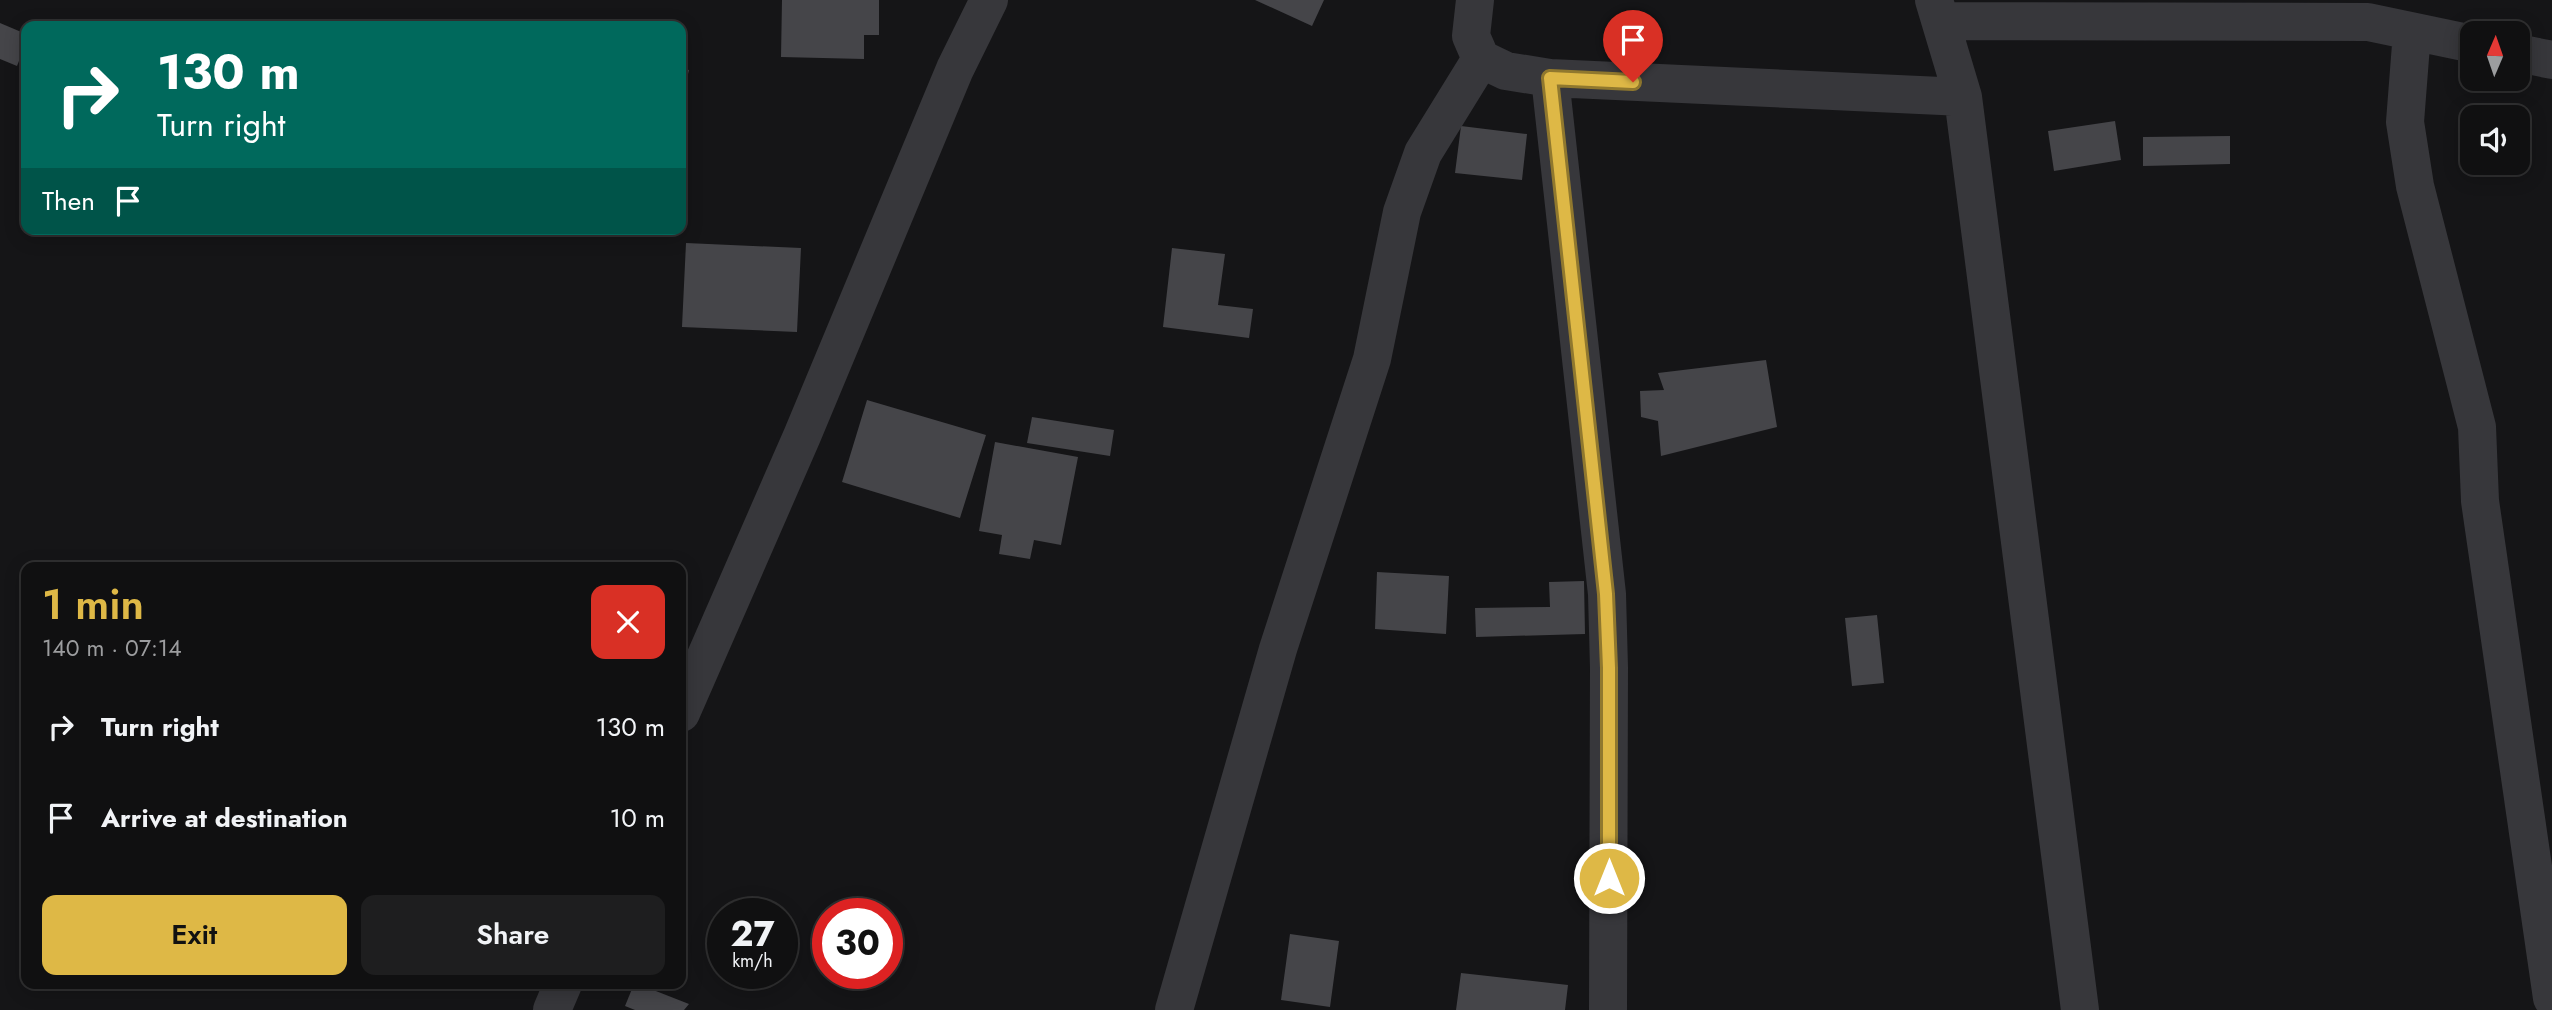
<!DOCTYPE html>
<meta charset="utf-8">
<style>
body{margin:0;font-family:Jost,sans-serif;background:#1e1e1f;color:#f1f3f6;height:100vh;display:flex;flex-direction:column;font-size:26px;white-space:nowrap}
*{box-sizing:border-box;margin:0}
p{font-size:23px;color:#9c9d9f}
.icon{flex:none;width:38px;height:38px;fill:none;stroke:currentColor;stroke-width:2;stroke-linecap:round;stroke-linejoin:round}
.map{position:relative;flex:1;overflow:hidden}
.side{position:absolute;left:21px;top:562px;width:665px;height:427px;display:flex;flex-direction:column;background:#101011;border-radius:14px;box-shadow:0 4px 18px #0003,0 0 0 2px #303031}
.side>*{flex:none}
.top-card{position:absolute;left:21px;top:21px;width:665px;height:214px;border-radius:14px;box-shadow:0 4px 18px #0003,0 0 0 2px #303031;background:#00695c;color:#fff;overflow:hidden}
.needle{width:46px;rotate:2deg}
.fabs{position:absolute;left:2460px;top:21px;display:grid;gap:14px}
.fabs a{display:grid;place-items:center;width:70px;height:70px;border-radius:14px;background:#101011;box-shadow:0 4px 18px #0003,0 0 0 2px #303031;font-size:35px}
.speed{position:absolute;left:707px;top:898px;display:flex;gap:14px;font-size:35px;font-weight:700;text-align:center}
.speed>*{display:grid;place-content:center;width:91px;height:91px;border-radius:50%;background:#101011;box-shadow:0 4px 18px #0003,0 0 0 2px #303031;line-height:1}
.speed small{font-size:18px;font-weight:400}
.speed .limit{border:10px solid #d22;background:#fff;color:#111}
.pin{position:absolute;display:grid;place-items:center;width:60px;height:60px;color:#fff;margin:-72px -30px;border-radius:50% 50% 50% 0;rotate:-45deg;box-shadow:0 0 7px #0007}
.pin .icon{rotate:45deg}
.me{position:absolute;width:77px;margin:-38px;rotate:0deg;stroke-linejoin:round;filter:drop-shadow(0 0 5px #0008)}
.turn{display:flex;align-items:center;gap:24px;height:147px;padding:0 21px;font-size:32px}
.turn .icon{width:91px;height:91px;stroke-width:2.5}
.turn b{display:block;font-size:49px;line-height:60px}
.then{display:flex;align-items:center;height:66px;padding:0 21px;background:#0003;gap:14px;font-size:26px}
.round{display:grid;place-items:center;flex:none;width:74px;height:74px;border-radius:14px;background:#1e1e1f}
.overview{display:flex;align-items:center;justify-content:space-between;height:119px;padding:0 21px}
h1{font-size:42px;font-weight:600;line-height:52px;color:#deb846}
.primary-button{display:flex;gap:14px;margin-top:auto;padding:14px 21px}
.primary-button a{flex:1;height:80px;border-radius:14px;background:#deb846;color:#111;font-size:28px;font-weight:600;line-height:80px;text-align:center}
.primary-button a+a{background:#1e1e1f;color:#f1f3f6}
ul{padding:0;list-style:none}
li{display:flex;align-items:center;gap:21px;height:91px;padding:0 21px}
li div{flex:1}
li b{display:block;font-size:26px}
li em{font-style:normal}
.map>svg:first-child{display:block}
</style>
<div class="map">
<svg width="2552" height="1010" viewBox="0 0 2552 1010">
<rect width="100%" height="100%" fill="#151517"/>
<path fill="#454549" d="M782,0H879V35H864V59L781,57Z
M1255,0H1324L1312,26Z
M0,23L26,34V43L17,66L0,59Z
M681,68L689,70L682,99L681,98Z
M2115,121L2121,160L2054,171L2048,131Z
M1461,126L1527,134L1522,180L1455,173Z
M2230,136V164L2143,166V137Z
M686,243L801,248L797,332L682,327Z
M1172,248L1225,254L1218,305L1253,309L1249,338L1163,327Z
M1766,360L1777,427L1661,456L1658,421L1641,417L1640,391L1664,390L1658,373Z
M867,400L986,435L960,518L842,482Z
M1032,417L1114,430L1110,456L1027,443Z
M995,442L1078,457L1061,545L1034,540L1030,559L999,554L1002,535L979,531Z
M1377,572L1449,576L1446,634L1375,629Z
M1584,581L1585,634L1476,637L1475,608L1550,607L1549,582Z
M1877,615L1884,683L1852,686L1845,618Z
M1290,934L1339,941L1330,1007L1281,1000Z
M1461,973L1568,985L1565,1010H1456Z
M634,984H638L689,1004L684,1010H635L625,1006Z"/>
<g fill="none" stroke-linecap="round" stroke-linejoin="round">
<path stroke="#37373b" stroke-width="38" d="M1475,0L1471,36L1481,59L1506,71L1550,78L1963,97L2080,1010
M1934,0L1963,97
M1941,21L2368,22L2473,44
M2412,32L2405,122L2415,186L2477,427L2480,501L2552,998
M2518,53L2552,60
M1550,78L1607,594L1609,668L1608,1010
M681,713L802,436L955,69L989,0
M552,1010L563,984
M1174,1010L1278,649L1372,359L1402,212L1423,153L1481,59"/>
</g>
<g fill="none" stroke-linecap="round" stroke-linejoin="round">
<g stroke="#90782e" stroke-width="18">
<path id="route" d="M1609,878V668L1606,594L1550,78L1633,82"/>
</g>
<use href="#route" stroke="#deb846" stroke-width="12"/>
</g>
</svg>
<div class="fabs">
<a><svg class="needle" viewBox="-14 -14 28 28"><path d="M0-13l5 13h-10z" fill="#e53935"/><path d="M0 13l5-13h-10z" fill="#9c9d9f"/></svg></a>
<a><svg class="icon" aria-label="sound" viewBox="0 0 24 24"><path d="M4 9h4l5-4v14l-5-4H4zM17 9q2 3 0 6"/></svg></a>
</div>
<div class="speed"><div>27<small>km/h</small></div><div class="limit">30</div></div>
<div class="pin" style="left:1633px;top:82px;background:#d93025"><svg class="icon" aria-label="arrive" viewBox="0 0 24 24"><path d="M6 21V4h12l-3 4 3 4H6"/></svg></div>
<svg class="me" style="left:1609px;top:878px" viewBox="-20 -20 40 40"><circle r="17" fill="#deb846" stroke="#fff" stroke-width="3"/><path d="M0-11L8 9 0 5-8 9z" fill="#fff"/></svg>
<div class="top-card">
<div class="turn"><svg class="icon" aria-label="right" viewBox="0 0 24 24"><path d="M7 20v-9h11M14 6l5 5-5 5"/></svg><div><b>130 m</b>Turn right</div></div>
<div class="then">Then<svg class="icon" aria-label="arrive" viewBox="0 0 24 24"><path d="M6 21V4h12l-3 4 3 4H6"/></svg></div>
</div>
<section class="side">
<div class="overview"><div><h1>1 min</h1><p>140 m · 07:14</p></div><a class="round" style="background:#d93025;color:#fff"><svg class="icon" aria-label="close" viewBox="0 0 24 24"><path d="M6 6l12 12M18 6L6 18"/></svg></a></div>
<ul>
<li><svg class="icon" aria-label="right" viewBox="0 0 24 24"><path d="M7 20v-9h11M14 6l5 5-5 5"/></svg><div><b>Turn right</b></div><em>130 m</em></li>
<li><svg class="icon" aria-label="arrive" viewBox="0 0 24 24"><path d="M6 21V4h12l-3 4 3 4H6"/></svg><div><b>Arrive at destination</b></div><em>10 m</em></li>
</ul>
<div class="primary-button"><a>Exit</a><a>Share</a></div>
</section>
</div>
